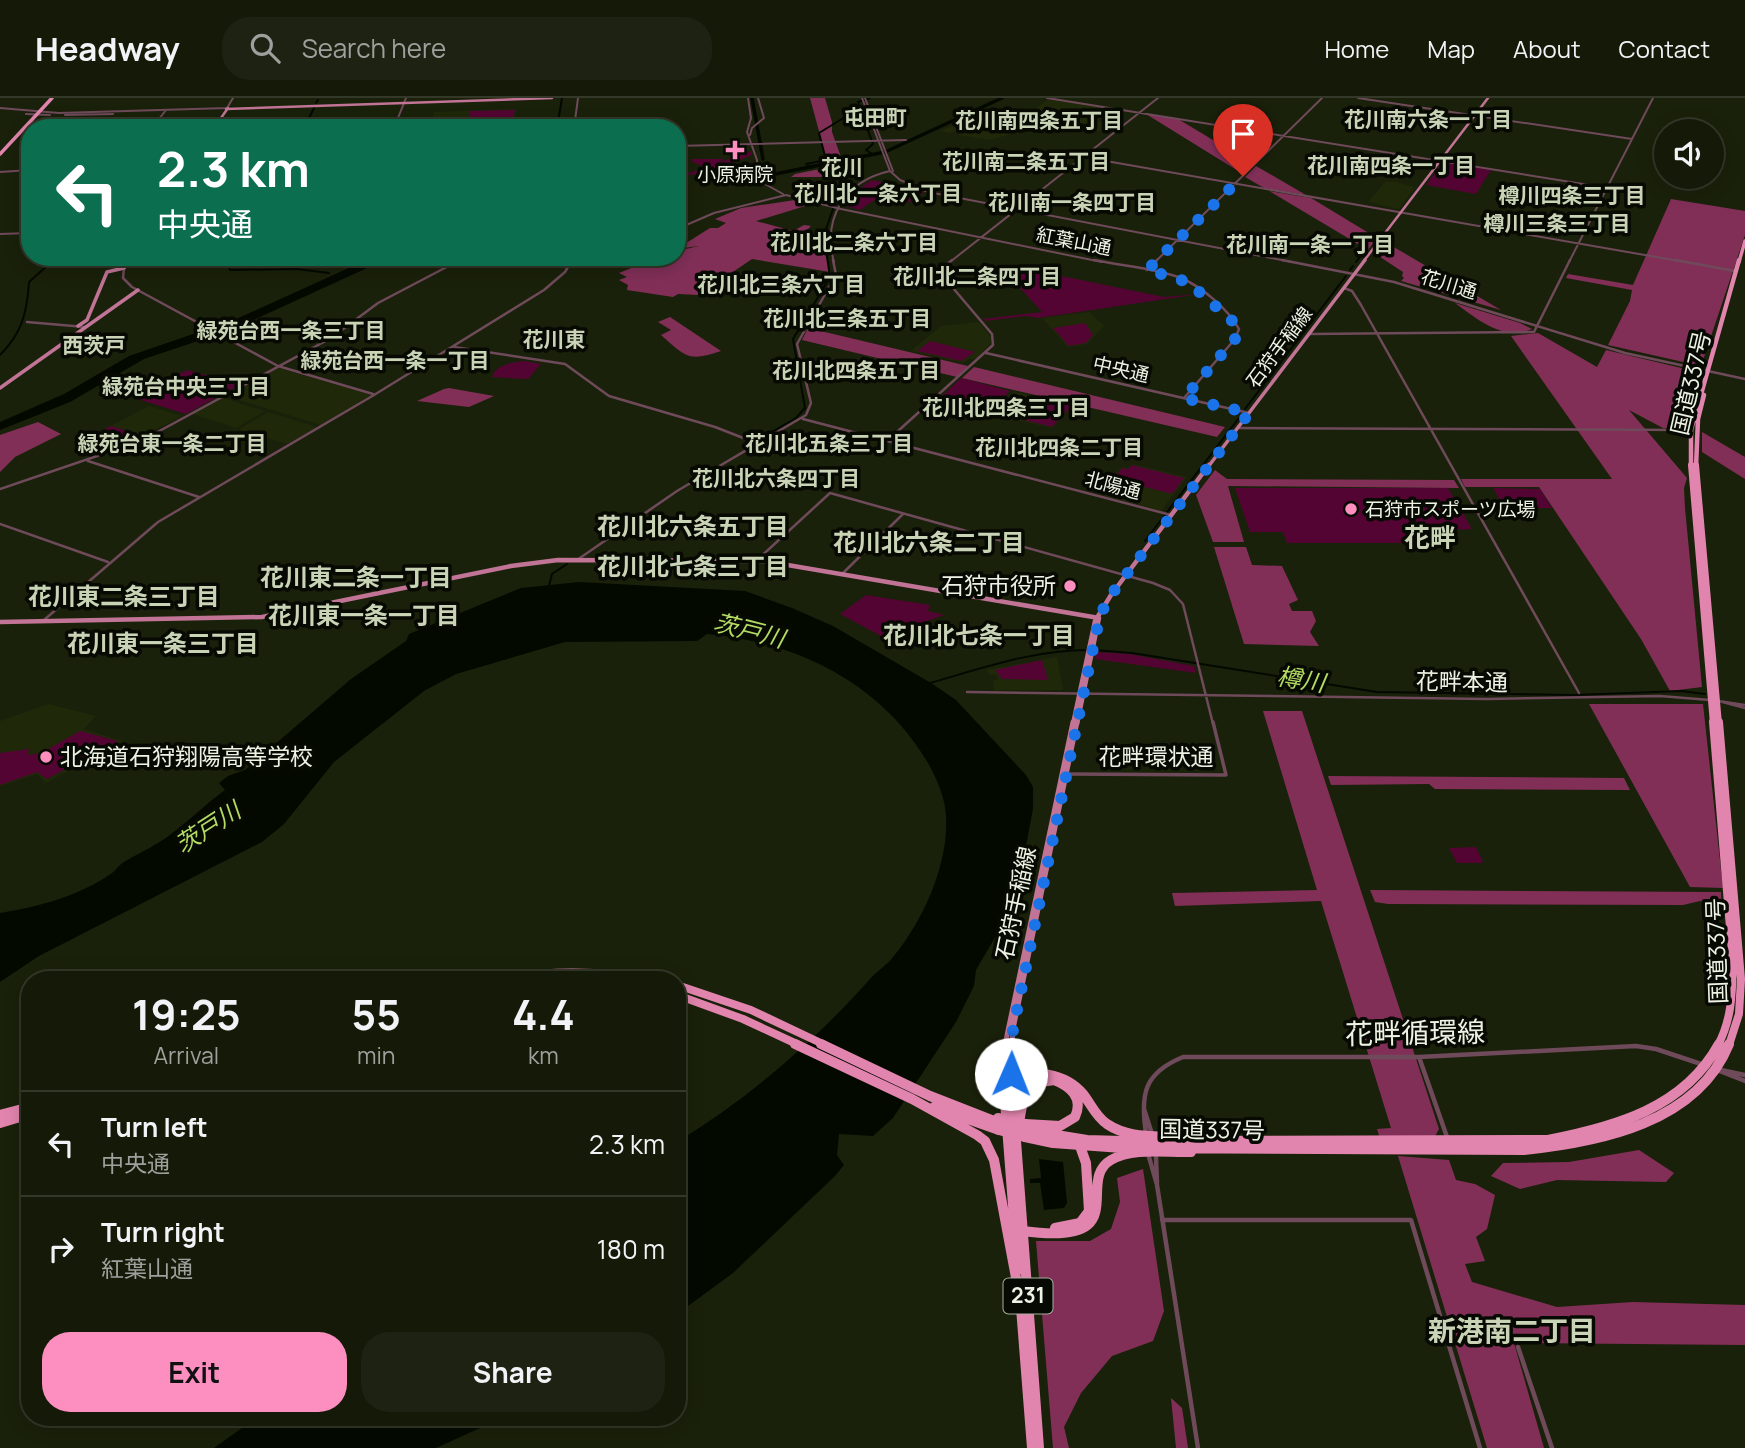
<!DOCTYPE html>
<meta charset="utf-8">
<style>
body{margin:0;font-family:Manrope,"Noto Sans JP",sans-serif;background:#1d2212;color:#f1f3f6;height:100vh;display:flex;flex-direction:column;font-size:26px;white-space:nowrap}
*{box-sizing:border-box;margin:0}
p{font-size:23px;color:#9da09c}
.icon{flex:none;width:38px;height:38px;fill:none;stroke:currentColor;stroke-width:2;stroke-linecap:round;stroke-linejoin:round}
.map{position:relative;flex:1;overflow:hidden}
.panel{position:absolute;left:21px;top:873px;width:665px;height:455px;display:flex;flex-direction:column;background:#141908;border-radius:28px;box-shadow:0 4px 18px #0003,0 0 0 2px #333829}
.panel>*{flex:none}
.banner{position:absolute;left:21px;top:21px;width:665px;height:147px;border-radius:28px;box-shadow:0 4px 18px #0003,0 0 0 2px #333829;background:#0b6e4f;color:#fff;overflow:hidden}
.fabs{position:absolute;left:1654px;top:21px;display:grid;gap:14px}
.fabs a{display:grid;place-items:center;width:70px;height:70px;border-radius:50%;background:#141908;box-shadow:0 4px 18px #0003,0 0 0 2px #333829;font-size:35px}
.pin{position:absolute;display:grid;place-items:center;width:60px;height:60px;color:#fff;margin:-72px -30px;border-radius:50% 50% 50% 0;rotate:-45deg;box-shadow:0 0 7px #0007}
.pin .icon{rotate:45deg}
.me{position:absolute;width:77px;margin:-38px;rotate:1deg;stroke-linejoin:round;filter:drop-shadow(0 0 5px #0008)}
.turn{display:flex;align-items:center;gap:24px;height:147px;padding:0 21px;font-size:32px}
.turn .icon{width:91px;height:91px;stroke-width:2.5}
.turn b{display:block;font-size:49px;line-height:60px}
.eta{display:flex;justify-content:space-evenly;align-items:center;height:119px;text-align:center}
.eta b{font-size:42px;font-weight:700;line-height:49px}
.action{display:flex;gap:14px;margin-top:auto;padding:14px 21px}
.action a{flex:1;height:80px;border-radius:28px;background:#fd8ec0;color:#111;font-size:28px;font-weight:700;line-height:80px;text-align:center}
.action a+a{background:#1d2212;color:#f1f3f6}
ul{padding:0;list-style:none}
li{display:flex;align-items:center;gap:21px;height:105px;padding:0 21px;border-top:2px solid #333829}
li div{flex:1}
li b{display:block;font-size:26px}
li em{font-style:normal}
header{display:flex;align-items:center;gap:42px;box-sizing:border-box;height:98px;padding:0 35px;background:#141908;border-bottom:2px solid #333829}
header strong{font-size:33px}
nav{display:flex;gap:38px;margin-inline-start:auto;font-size:24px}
.search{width:490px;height:63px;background:#1d2212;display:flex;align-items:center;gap:18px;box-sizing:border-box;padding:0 24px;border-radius:28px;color:#9da09c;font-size:26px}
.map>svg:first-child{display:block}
</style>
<header>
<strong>Headway</strong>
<div class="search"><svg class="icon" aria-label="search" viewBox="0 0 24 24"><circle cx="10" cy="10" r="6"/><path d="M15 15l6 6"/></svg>Search here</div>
<nav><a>Home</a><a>Map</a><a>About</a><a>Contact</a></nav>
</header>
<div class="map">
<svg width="1745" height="1350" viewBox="0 0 1745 1350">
<rect width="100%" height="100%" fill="#1a210a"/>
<path fill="#1f2809" d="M1049,1L1113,11L1097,23L1119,27L1110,35L1065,28L1057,33L1044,31L1019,34L990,42L958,37L961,34L955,33L950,35L940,33L984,15L1010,19L1029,15Z
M516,11L514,26L430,29L434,14Z
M1385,84H1396L1415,89L1399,111L1368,104Z
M1089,214L1104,228L1087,246L1068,249L1042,220Z
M979,224L990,238L991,245L976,261H969L963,265L911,253L941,228Z
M278,270L371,297L321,327L226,298Z
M1013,294L1025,296L1074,307L1052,330L1009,320L1014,310L999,307Z
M223,300L265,313L236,330L193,316Z
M149,308L182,318L115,352L82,343Z
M268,314L317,329L287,346L239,331Z
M1133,366L1187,379L1161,413L1100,397L1099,395L1122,369L1127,371Z
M1057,559L1063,592H994L993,582L999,581L995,576L990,577L986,572Z
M48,606L96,618L84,631L123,643L46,685L37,676L0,688V623Z"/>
<path fill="#540433" d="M515,12L512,25L467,27L470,13Z
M752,53V57L705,76L683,77L706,69L692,64L691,61H725L718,65Z
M1442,65L1446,64L1491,72L1476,96L1426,87Z
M871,82L910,89L924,94L904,107L878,102L879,99L860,112L845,108L847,101Z
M1007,167L1164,199L1199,196L1038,220L1026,218L985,223L983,221L1042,214L1002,170Z
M1085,225L1093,237L1086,245L1069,248L1053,230Z
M930,243L975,254L961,263L917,253Z
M525,263L541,266L528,281L492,279C496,266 513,264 525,263Z
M187,272L241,286L186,316L134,300Z
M961,280L1010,293L988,314L938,302Z
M1050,302L1072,308L1052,329L1024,322L1041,305L1046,306Z
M111,328L143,338L114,351L84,342Z
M1132,367L1184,380L1173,395H1169L1129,385L1124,390L1109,387L1122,370L1128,371Z
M1448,390L1472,431L1450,432L1456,445H1287L1283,434H1250L1235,390Z
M1493,390L1540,391L1552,410H1497L1496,407L1502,406Z
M866,497L930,507L928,513L944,517L883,539L840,516Z
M1097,554L1129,556L1194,568L1196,575L1095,561Z
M1042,562L1048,582L1002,581L995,572Z
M80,633L118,643L47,681L37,674L0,687V655L29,651L28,657L41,655Z
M1476,749L1483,764L1481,765H1457L1449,750Z"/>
<path fill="#822f58" d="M810,0H825L832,24V34L841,59H826Z
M1146,16L1178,21L1253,66L1243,76Z
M840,67L847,69L845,71L862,73L852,79H791L795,76Z
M1256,68L1306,97L1264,90L1245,79Z
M1269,93L1311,100L1377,140L1368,152Z
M1671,101L1745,113V137L1701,268L1608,247L1630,203L1632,192L1566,180L1568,176L1633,187Z
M795,102L812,106L756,123L793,133L804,127L811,128L801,138L765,146L796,144L823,148L830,174L752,161L699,197L678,196L673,199L627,192L628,187L619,182L627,179L619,175L656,160L677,159V153L699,148L683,150V147L710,130H718L726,125L715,121L741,110Z
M1382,145H1387L1501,212L1401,183L1404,180L1402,178L1403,174L1374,155Z
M1455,205L1520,225L1532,231C1504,244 1477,221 1455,205Z
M670,219L721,253C688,264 686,259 661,237L671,232L658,224Z
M808,230L968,268L957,279L802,242Z
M1538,235L1597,269L1606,252L1698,274L1687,331L1663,330L1629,312L1687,380L1684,390L1685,410L1702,589L1670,593L1641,541L1539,389H1465L1461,381H1612L1511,238Z
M974,269L1225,329L1217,339L962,280Z
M444,291L449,290L494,298L469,309L417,303Z
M38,324L61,336L15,359L0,374V337Z
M1702,334L1745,359V381L1702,354Z
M1215,372L1227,381L1454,382L1459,390L1228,388L1244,444H1213L1196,397Z
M1214,449H1246L1252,467L1282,468L1298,502L1289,506L1292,513H1312L1316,523L1310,534L1319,548L1244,546Z
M1589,606H1703L1723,790L1690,789Z
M1263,613H1302L1439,1031L1434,1040H1380L1377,1031L1391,1030L1321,803L1175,808L1172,795L1317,792Z
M1328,678L1624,680L1630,692L1435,691L1429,686L1331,687Z
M1370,792L1721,794L1722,817L1700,803L1683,807L1388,806L1375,804Z
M1639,1052L1674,1075L1666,1084L1557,1082L1520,1091L1491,1078L1503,1065L1569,1064Z
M1398,1058L1449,1062L1456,1082L1475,1086L1495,1097L1487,1131L1476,1139L1485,1163L1465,1166L1472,1184L1557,1209L1633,1204L1745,1207V1247L1514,1245L1544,1350H1487Z
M1143,1071L1164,1213L1153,1243L1112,1258L1081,1295L1064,1329L1069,1350H1053L1036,1143H1090L1111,1131L1120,1104L1117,1080Z
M1171,1300L1182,1310L1188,1350H1176Z"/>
<path fill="#040900" d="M373,159H391L234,231L144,261L70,304L0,332V324L64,296L129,258L234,222Z
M579,484L745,493L792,510L833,528L931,585L956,602L1026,677L1033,689V711L1025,753L1004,824L976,872L974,888L956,924L893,1020L873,1038L839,1036L837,1057L844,1067L835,1078L733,1175L677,1216V1044C749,1000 814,944 870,881C877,873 887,867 893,859C923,823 949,766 946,718C944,683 918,646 895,621C846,569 777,542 707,536L697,543L565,544L456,576L424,593L334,664L284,726L262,744L39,858L0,884V815C37,809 80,798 112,775C116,772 119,767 124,764C141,754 159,746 175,733C192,720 207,705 225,692L219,685L228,678L245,672L351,581L406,543L409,536L521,490Z
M1039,1061L1063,1064L1067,1105L1064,1110L1044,1112L1040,1085H1030V1081L1041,1080Z
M256,1320H502L436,1350H214Z"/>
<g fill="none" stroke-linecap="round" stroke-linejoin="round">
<path stroke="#040900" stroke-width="2" d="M316,5L318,2
M860,11L873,46L866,52L874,57
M304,30L314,10
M557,30L562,0
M812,70L806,66L826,62L819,35L860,10L858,4L870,0
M234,159L229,168L230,172L297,171L329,175
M1356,164L1364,154
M283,171L289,159
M1350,172L1353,168
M1308,228L1346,178
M0,257C22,235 27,215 29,184L57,159
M1245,311L1306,231
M744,350L796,320L805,310L793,241L830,179L824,137L833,111
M1145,443L1242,316
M549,488L552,476L567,466
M1094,552L1132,555L1377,594L1574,597L1681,593L1705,596
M930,585C983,570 1033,552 1088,552"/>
<path stroke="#040900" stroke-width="3.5" d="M752,0L763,61
M765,78L885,54L1002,0"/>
<path stroke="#6f4a5a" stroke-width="2" d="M748,0L751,20L747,34L757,62V76L765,86L783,96
M862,0L890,73L900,82L928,94L1292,164
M865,0L893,73
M1047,0L1608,90
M1358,0L1632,41
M0,10L59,15L227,10L233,0
M26,16L50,17
M65,17L113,16
M152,30L166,12
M394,30L406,0
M574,30L578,0
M750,37L752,30L764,20L758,0
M677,48L906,42
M1083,59L1685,164
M0,74L30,72
M677,131L714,115L786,97L841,111L1102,164
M0,136L30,135
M455,164L468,159
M571,164L574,159
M834,164C822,120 845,83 890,73
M950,164L1158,0
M1155,164L1322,0
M1569,164L1653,0"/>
<path stroke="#6f4a5a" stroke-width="2.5" d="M1094,162C1122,168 1155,170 1181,180C1202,189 1228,211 1239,231L1235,241L1184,300
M1282,162L1394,184L1625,255L1745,281
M1675,162L1735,173
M124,170L123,180L132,189L278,268L373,296
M1147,172L1157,162
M1344,190L1352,193L1361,207L1579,595
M27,224L85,229
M1309,236L1534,234L1570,162
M454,249L565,266L609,298L715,329L756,345
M986,255L1249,315
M803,321L1171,417
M1238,330L1691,332
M887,343L993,247L992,236L942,177L946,167L952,162
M88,363L199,399
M0,391L141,343L331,240L378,205L460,162
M0,426L108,464
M577,462L677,393L806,317L811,305L797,246L836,177L833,162
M756,463L830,395L1153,485L1170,492L1183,506L1213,626
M842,476L903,416
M44,522L158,424L374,297L544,192L565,174L572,162
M967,594L1487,601L1660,598L1710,602
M1718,603L1745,607
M1719,603L1745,610"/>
<path stroke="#6f4a5a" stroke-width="3.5" d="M1067,676L1226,677L1213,624"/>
<path stroke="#6f4a5a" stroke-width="4.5" d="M1419,959L1447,1039
M1717,972L1745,983
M1721,972L1745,977
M1144,1011L1152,1036
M1146,1035C1140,996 1144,975 1183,959H1419L1636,948L1656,951L1704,967
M1149,1059L1157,1087L1198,1350
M1156,1059L1157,1085
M1162,1122H1411L1480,1350
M1518,1249L1552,1350"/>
<path stroke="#c17496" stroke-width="2.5" d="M226,11L552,0
M214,30L228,10
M128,164L131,159
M1363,164L1488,0"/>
<path stroke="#c17496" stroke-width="3.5" d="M78,228L87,222L107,174L124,170L129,162
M0,290L138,192
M1208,369L1365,162"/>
<path stroke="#c17496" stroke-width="4.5" d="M0,524L262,519L511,468L558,462L764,463L1099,520
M1073,626L1095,523L1111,497L1209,367
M1077,626L1099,520"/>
<path stroke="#c17496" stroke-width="5" d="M1005,947L1073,624
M1012,947L1013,931L1077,624"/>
<path stroke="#c17496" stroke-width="7" d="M1011,976L1012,946
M1003,977L1005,946"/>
<path stroke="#e285ae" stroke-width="3.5" d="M0,56L52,0
M1739,164L1745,143"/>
<path stroke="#e285ae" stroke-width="4.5" d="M1691,369V332L1739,162
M1696,369L1698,321L1704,297"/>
<path stroke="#e285ae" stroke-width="6" d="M1691,367L1713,626
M1696,367L1719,626"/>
<path stroke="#e285ae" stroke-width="8" d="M1713,624L1733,866C1732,895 1732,921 1718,947
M1719,624L1741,881L1739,916L1729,947
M488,882C545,872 601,872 658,882
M677,887L751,912L825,947
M677,897L743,921L799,947"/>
<path stroke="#e285ae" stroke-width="10" d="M795,946L912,1001L977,1037L985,1043L994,1062L1020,1201
M821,946L930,998L999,1025
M1007,976C1034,974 1064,973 1083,996C1091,1006 1096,1019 1107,1026C1126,1039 1149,1038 1171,1039
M1011,976L1039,1350
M1003,977L1018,1172
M934,1009L999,1032
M0,1017L30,1009
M1019,1024L1025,992L1035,985L1054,982
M0,1025L30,1016
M1025,1026L1060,1028L1075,1019C1084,999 1070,988 1052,981
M1025,1032L1087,1042L1122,1043L1548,1042C1615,1029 1684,1010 1719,946
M1025,1039L1053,1045L1122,1050L1524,1052C1600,1044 1697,1025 1729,946
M1055,1130L1080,1125L1089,1113L1086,1065L1080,1048
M1023,1133C1137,1149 1074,1083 1111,1062C1133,1049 1167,1055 1191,1054
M1020,1197L1032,1350"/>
<path stroke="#e285ae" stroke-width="10" d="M998,1020L1025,1026
M999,1025L1025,1032
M999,1032L1025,1039"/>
</g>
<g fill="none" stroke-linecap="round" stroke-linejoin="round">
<path stroke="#1a73e8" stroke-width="12" stroke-dasharray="0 21.6" d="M1011,976L1013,931L1100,517L1111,497L1249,315L1184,300L1235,241L1238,228L1188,184L1147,172L1243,78"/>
</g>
<g fill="#fd8ec0" stroke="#070a03" stroke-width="2.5">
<path d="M731.5 41.5h7v7h7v7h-7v7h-7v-7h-7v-7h7z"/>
<circle cx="1351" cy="411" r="7"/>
<circle cx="1070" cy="488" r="7"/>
<circle cx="46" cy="659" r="7"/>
</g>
<g text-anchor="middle" stroke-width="7" stroke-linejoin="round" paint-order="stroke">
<g font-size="19" fill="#edf3e4" stroke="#070a03">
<text x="735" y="83">小原病院</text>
<text x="1365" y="418" text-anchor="start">石狩市スポーツ広場</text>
</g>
<g font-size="19" fill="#edf3e4" stroke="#070a03">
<text transform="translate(1074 143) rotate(11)" y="7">紅葉山通</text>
<text transform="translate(1449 186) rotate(17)" y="7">花川通</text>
<text transform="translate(1279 249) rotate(-53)" y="7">石狩手稲線</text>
<text transform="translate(1121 271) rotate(13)" y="7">中央通</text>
<text transform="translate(1113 387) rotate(15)" y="7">北陽通</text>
</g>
<g font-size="21" font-weight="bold" fill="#c9d4b7" stroke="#070a03">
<text x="875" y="27">屯田町</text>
<text x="842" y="77">花川</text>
<text x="554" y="249">花川東</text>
<text x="94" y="255">西茨戸</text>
</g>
<g font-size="21" font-weight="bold" fill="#c9d4b7" stroke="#070a03">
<text x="1428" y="29">花川南六条一丁目</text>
<text x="1039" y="30">花川南四条五丁目</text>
<text x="1026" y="71">花川南二条五丁目</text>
<text x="1391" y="75">花川南四条一丁目</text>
<text x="878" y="103">花川北一条六丁目</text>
<text x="1572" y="105">樽川四条三丁目</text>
<text x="1072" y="112">花川南一条四丁目</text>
<text x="1557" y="133">樽川三条三丁目</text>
<text x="854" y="152">花川北二条六丁目</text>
<text x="1310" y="154">花川南一条一丁目</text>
<text x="977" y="186">花川北二条四丁目</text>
<text x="781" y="194">花川北三条六丁目</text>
<text x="847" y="228">花川北三条五丁目</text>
<text x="291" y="240">緑苑台西一条三丁目</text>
<text x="395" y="270">緑苑台西一条一丁目</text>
<text x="856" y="280">花川北四条五丁目</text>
<text x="186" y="296">緑苑台中央三丁目</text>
<text x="1006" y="317">花川北四条三丁目</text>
<text x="172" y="353">緑苑台東一条二丁目</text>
<text x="829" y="353">花川北五条三丁目</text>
<text x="1059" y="357">花川北四条二丁目</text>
<text x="776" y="388">花川北六条四丁目</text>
</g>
<rect fill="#070a03" stroke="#a8ada0" stroke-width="2" x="1003.5" y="1180.5" width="49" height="35" rx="5"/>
<g font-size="21" font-weight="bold" fill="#edf3e4">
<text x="1028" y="1205">231</text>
</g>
<g font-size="23" fill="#edf3e4" stroke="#070a03">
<text transform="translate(1691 285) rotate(-77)" y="8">国道337号</text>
<text transform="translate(1462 584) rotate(1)" y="8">花畔本通</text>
<text x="1156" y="667">花畔環状通</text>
<text transform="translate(1016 805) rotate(-78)" y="8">石狩手稲線</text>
<text transform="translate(1717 853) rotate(-92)" y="8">国道337号</text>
<text transform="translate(1212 1032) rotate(1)" y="8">国道337号</text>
</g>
<g font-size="23" fill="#edf3e4" stroke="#070a03" text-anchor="end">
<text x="1056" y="496">石狩市役所</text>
<text x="60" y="667" text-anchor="start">北海道石狩翔陽高等学校</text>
</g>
<g font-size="24" font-weight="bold" fill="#c9d4b7" stroke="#070a03">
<text x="693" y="437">花川北六条五丁目</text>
<text x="929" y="453">花川北六条二丁目</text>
<text x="693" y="477">花川北七条三丁目</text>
<text x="356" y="488">花川東二条一丁目</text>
<text x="124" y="507">花川東二条三丁目</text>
<text x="364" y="526">花川東一条一丁目</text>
<text x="979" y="546">花川北七条一丁目</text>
<text x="163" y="554">花川東一条三丁目</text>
</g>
<g font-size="24" font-style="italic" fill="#b3db63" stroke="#070a03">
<text transform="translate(749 533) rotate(14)" y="8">茨戸川</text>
<text transform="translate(1301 582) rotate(9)" y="8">樽川</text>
<text transform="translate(208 730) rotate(-33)" y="8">茨戸川</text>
</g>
<g font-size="26" font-weight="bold" fill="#c9d4b7" stroke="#070a03">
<text x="1430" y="449">花畔</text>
</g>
<g font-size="28" fill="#edf3e4" stroke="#070a03">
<text transform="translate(1415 935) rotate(-1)" y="10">花畔循環線</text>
</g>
<g font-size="28" font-weight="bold" fill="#c9d4b7" stroke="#070a03">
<text x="1512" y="1243">新港南二丁目</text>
</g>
</g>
</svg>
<div class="fabs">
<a><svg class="icon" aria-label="sound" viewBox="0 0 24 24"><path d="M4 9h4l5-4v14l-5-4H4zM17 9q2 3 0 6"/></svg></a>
</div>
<div class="pin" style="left:1243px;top:78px;background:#d93025"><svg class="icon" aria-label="arrive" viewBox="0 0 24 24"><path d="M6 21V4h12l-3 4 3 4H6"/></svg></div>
<svg class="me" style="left:1011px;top:976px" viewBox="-20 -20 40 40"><circle r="19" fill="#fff"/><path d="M0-13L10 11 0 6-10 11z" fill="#1a73e8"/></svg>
<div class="banner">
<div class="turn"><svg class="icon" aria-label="left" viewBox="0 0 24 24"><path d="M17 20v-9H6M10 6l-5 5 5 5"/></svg><div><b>2.3 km</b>中央通</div></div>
</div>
<section class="panel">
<div class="eta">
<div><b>19:25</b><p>Arrival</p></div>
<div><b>55</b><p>min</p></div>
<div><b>4.4</b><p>km</p></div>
</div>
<ul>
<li><svg class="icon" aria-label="left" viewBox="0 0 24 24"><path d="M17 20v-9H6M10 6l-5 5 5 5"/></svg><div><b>Turn left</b><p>中央通</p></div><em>2.3 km</em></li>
<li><svg class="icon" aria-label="right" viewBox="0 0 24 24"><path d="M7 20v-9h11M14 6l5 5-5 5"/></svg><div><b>Turn right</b><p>紅葉山通</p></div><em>180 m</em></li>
</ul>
<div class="action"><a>Exit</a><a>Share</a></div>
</section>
</div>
